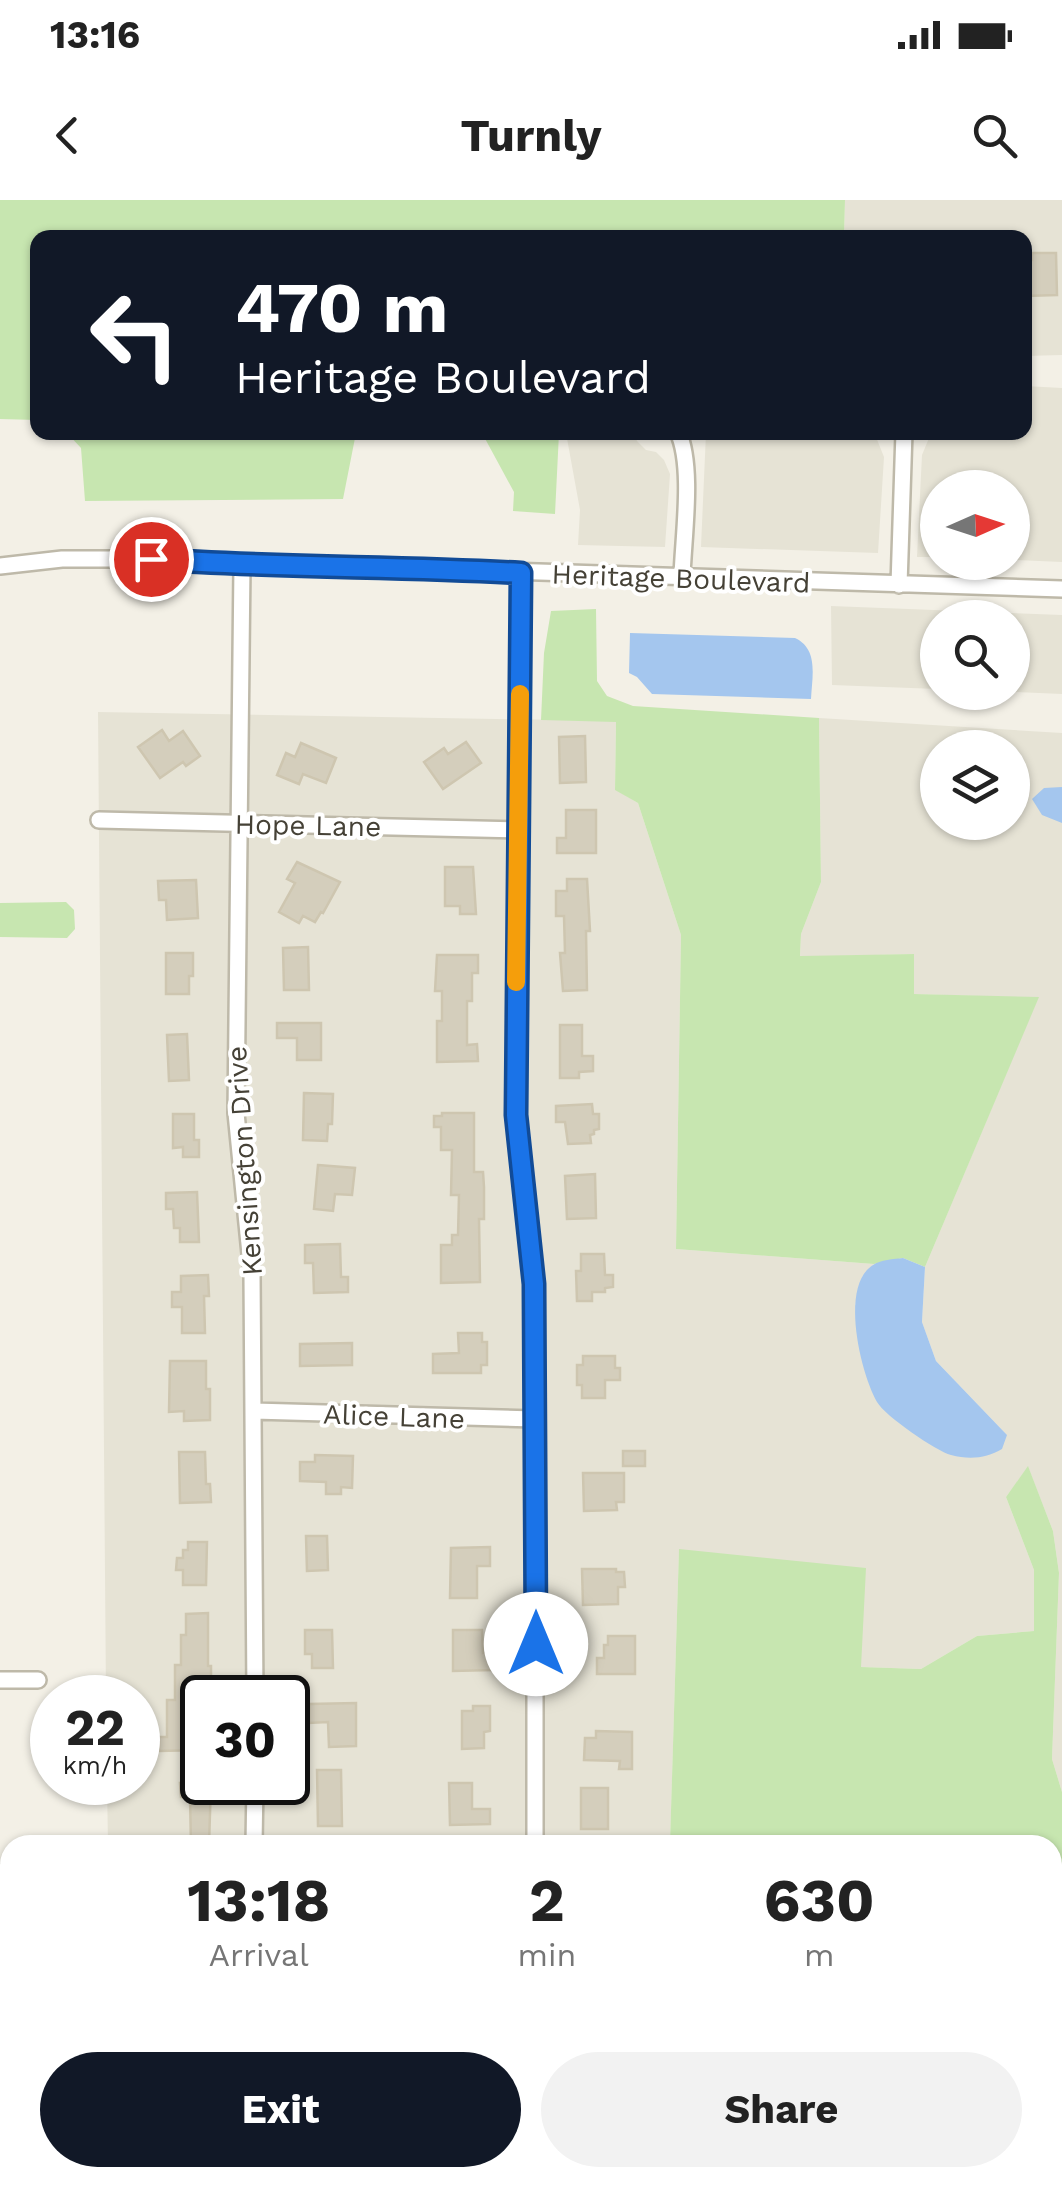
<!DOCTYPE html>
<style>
body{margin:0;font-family:"Work Sans",sans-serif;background:#f2f2f2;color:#222;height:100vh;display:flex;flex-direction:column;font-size:38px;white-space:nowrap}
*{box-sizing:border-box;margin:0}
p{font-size:32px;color:#767676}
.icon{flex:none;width:55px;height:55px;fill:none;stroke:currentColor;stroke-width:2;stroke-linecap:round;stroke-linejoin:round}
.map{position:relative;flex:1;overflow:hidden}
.details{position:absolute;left:0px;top:1635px;width:1062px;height:352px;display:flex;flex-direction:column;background:#fff;border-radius:30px 30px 0 0;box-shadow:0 2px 8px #0004}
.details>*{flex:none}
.banner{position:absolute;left:30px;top:30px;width:1002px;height:210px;border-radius:20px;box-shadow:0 2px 8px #0004;background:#111827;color:#fff;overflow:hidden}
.needle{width:65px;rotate:87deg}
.tools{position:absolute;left:920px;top:270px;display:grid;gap:20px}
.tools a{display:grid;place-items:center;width:110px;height:110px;border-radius:50%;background:#fff;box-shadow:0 2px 8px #0004;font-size:50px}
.speed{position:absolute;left:30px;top:1475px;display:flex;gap:20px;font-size:50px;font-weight:700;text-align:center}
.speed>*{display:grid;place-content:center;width:130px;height:130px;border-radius:50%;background:#fff;box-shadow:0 2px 8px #0004;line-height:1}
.speed small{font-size:25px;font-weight:400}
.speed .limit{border:5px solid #111;border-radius:15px;background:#fff;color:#111}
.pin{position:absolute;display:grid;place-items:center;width:85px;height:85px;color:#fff;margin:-42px;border:5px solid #fff;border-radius:50%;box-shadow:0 2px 10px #0007}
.me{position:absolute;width:110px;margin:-55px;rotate:0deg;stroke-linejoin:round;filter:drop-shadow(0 0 8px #0008)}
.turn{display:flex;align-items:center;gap:35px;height:210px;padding:0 40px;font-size:45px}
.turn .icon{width:130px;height:130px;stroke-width:2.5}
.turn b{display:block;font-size:70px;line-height:85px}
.eta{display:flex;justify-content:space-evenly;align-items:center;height:170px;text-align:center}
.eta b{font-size:60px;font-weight:700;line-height:70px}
.button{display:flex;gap:20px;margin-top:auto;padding:20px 40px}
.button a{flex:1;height:115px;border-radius:60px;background:#111827;color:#fff;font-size:40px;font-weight:700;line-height:115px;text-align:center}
.button a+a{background:#f2f2f2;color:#222}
.status{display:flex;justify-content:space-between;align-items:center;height:70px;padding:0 50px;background:#fff;direction:ltr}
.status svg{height:28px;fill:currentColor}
header{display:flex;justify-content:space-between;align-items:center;height:130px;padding:0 40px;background:#fff;font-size:45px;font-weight:700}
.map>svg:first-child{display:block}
</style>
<div class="status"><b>13:16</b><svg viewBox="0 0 49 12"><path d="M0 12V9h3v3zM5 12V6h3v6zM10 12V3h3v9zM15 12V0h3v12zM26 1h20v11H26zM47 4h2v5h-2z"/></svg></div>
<header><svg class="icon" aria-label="back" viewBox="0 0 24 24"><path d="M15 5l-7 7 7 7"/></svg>Turnly<svg class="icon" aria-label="search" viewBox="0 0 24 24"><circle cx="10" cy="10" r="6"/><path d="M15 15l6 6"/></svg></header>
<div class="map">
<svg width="1062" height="1987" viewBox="0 0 1062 1987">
<rect width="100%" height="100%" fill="#f3f0e6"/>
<path fill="#e6e3d5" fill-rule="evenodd" d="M845,0H1062V155L1025,156V38H844Z
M1025,186L1062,188V362L1013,360L1012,288H938L937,357H917L922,255L929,238L934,233L1025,232Z
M874,232L884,257L878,353L701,347L706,233Z
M566,233H634L637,241L646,250L656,252L664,260L670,274L665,347L578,345L580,310Z
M831,406L1062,415V494L1013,492L1012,418H938L937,489L832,485Z
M98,512L616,521L615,589L638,603L681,735L676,1049L874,1064L862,1077L855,1105L1007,1235L936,1161L922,1122L925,1067L1038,798L913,794V754L800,757L801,734L821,682L819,518L1062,533V1592L1052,1559L1059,1373L1053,1331L1028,1267L1006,1297L1034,1370V1431L977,1436L921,1469L861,1467L679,1350L670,1645H108L107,1583L138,1582V1498L106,1497ZM938,548H1012V622H938ZM202,1498H288V1582H202Z
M112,1978H675L676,1987H113Z"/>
<path fill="#c7e6b0" d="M0,0H845L844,37L38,38L37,220L0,219Z
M67,233H356L343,299L85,301L81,248Z
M482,233H559L555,314L513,311L514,292Z
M596,409L597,481L607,496L633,506L819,518L821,682L801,734L800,756L914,754V794L1039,797L925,1067L903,1058L874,1064L676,1049L681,735L638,603L615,590L616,522L541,520L544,453L551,411Z
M66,702L74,710L75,729L67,738L0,737V703Z
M1028,1266L1053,1331L1059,1373L1052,1559L1062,1592V1663L1053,1657L1052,1645L670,1643L679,1349L866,1368L861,1467L921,1469L977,1436L1034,1431V1370L1006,1297Z"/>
<path fill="#a4c6ee" d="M630,433L795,438C819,449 812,477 811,499L652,494L637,477L629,473Z
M1062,587V623L1042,615L1032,599L1044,588Z
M903,1058L925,1067L922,1122L936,1161L1007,1235L1002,1249C987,1258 970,1260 951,1255C936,1251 885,1216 877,1202C861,1174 839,1086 873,1065C880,1060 894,1059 903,1058Z"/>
<path fill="#d4cebc" stroke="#cec6b0" stroke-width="2.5" d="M1032,53H1056L1057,95L1025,96V60H1032Z
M162,530L169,541L183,531L200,556L186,566L183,562L160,578L138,547Z
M585,536L586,582L560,583L559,537Z
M466,542L481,563L443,589L424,562L444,548L448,554Z
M301,543L336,558L326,583L303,574L299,584L277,575L286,553L295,557Z
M566,610H596V653H557V638H566Z
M297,662L340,682L323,713L321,712L315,722L303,716L299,723L279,712L295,683L287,679Z
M445,667H473L476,714H460V706H445Z
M567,679H587L590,731H586L587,790L563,791L560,753H565L564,716H556V691H567Z
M196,680L198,718L167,720L166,700H159L158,681Z
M308,747L309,790H284L283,748Z
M166,753H193V776H189V794H166Z
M437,755H478V773H472V801H467V845L477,844L478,861L437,862V821H442V791H435Z
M277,823H321V860H297V838H277Z
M560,825H582V856H593V871L579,872V878H560Z
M187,834L189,880L169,881L167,835Z
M304,893L333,894L332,924H328L327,941L303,940Z
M592,904L593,914H599V929L594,930V934L590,935L591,943L568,944L565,922H556V906Z
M442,913H474V972H483L484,987V1019H479L480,1082L441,1083V1045H452V1035H458L459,995H451L452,950H441V927H434V916H442Z
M173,914H194V940H199V957H183V947L173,948Z
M318,965L355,968L352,995L335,994L333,1011L314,1009Z
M595,974L596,1018L567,1019L565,976Z
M197,992L199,1042H180V1028H174L173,1009H166V993Z
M340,1044L341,1077H348V1092L314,1093L313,1063H305V1045Z
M581,1054H604L605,1075H613V1087L605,1088V1092H592V1101H577L576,1071H581Z
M208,1075L209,1096H204L205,1133H182V1107H172V1092H181V1076Z
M458,1133H482V1142H487V1165H481V1173H433V1154L459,1153Z
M352,1143V1165L300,1166V1144Z
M583,1156H615V1168H620V1180H605V1198H582V1185H577V1165H583Z
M170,1161H206V1189H210V1220L184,1221V1211L169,1212Z
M623,1251H645V1266H623Z
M179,1252H205L206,1284H210L211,1302L180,1303Z
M315,1255L353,1256L352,1288L341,1287V1294H326V1282L300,1281V1262H315Z
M583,1273H624V1302H616L617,1310L584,1311Z
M306,1336H327L328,1370L307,1371Z
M188,1342H207L206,1385H183V1370H176L177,1358H183V1350H188Z
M490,1347V1366H477V1398H450L451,1348Z
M582,1369H616V1372H624L625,1387H618V1404L583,1405Z
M208,1413V1466H211V1482L190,1483L191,1533H202V1550L159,1551V1537H167V1500H175V1465H181V1435H186V1414Z
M305,1430H332L333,1468H312V1454H305Z
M453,1430H482L483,1453H493V1470L453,1471Z
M608,1436H635V1474H597V1458H604V1445H608Z
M356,1503V1546L329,1547L328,1522L309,1523V1504Z
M473,1506H490V1531L484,1532V1548L462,1549V1511H473Z
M596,1531L632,1532V1569H619L620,1561L584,1560L585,1538H596Z
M317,1570H341L342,1626H318Z
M211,1582L209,1645H191L190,1597H181L180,1583Z
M449,1583H472V1609H490V1624L450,1625Z
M581,1588H608V1629H581Z"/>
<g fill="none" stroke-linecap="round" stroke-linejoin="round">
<g stroke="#beb9a9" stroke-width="12">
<path id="service" d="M1052,1920L1062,1925
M1052,1950L1062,1942"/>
</g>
<g stroke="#beb9a9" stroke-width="20">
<path id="minor" d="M678,232C694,267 683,338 682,377
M242,365L236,913L252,1074L255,1498
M0,366L62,359H151L242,365L384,367L1062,389
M521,373L516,915C519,976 533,1034 535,1095V1645
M899,385L904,232
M99,620L518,630
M253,1211L534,1219
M0,1480H38
M254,1645L255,1582
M0,1673H10
M239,1978V1987
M519,1978V1987"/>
</g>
<use href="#service" stroke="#fff" stroke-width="8"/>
<use href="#minor" stroke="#fff" stroke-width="15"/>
</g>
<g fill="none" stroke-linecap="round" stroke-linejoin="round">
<g stroke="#114b97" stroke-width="25">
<path id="route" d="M151,359C274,368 398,366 521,373L516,915L534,1084L536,1444"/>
</g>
<use href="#route" stroke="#1a73e8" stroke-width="18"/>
<path stroke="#f59e0b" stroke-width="18" d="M516,782L520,494"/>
</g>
<g text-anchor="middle" stroke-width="8" stroke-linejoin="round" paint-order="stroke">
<g font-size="28" fill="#454136" stroke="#fff">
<text transform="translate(681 378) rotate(2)" y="10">Heritage Boulevard</text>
<text transform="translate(308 625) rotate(1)" y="10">Hope Lane</text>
<text transform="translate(244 961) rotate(-94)" y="10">Kensington Drive</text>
<text transform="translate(394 1216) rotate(2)" y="10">Alice Lane</text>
</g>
</g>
</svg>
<div class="tools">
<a><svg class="needle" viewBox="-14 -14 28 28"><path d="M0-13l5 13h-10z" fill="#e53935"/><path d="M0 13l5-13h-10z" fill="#767676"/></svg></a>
<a><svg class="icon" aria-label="search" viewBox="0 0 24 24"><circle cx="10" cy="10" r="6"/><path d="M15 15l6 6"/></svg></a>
<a><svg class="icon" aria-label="layers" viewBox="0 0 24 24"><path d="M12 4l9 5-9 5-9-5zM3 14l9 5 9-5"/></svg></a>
</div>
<div class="speed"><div>22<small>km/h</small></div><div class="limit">30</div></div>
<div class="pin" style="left:151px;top:359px;background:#d93025"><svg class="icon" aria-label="arrive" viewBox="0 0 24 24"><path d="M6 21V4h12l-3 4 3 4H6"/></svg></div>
<svg class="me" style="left:536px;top:1444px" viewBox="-20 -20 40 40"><circle r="19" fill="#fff"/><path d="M0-13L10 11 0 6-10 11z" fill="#1a73e8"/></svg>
<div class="banner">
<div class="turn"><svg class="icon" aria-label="left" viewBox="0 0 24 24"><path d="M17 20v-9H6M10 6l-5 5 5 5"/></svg><div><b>470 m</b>Heritage Boulevard</div></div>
</div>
<section class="details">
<div class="eta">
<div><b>13:18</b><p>Arrival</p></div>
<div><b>2</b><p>min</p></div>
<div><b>630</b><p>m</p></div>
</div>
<div class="button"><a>Exit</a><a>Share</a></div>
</section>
</div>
